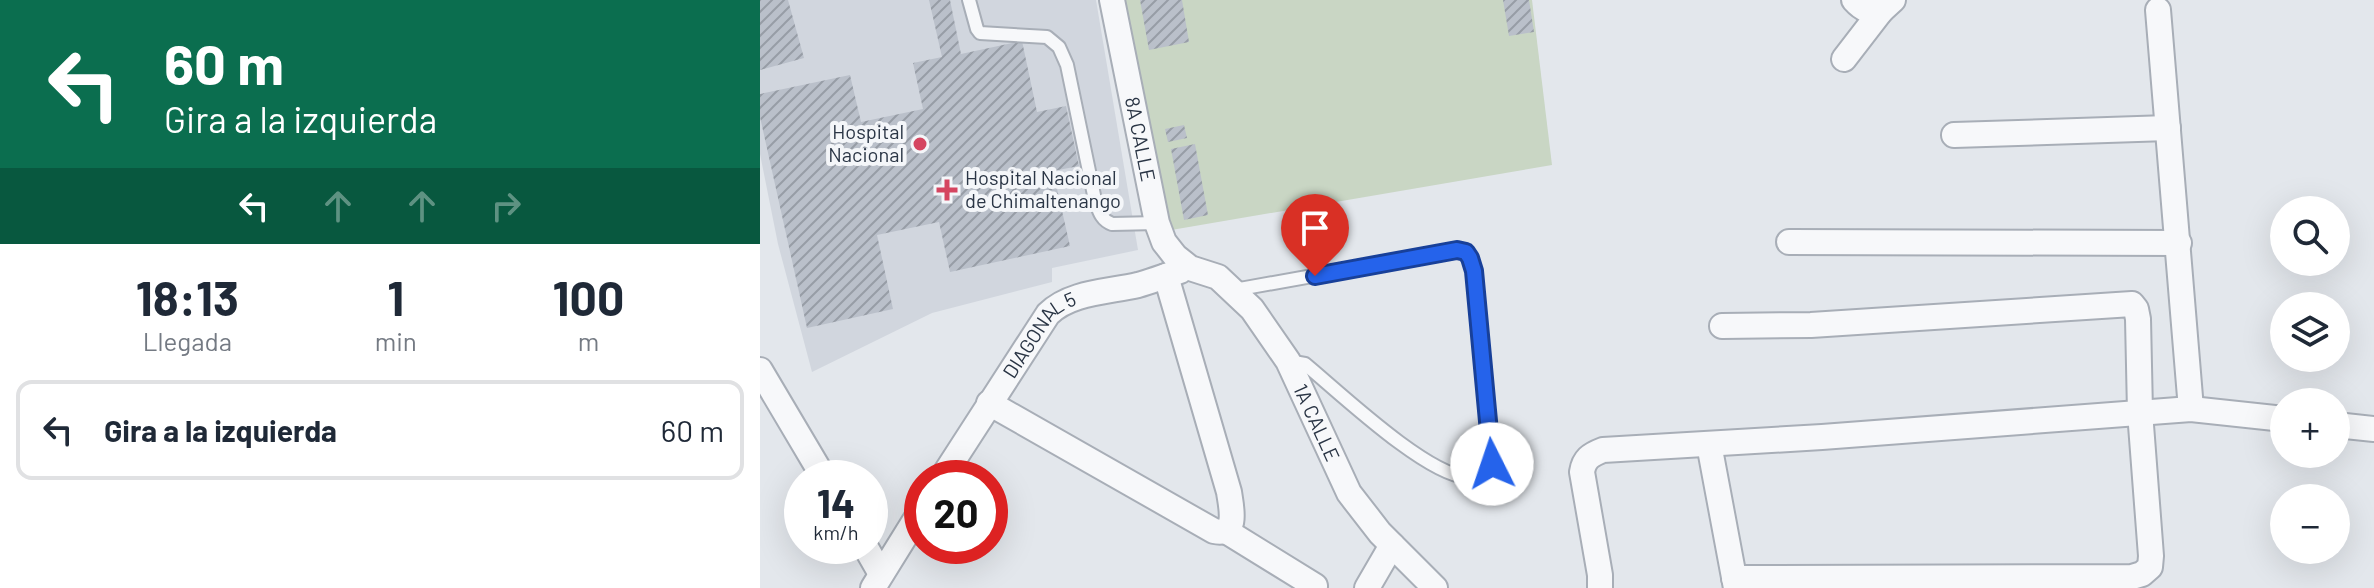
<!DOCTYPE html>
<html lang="es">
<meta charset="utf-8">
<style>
body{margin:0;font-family:Barlow,sans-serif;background:#f2f2f3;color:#1f2937;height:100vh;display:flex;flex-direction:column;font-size:30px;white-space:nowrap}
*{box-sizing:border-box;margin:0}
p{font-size:26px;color:#747a83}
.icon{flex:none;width:44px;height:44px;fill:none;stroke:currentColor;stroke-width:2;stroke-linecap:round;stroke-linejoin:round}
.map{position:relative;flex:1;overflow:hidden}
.details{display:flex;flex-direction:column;background:#fff;width:760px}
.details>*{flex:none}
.banner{background:#0b6e4f;color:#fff;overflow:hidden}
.tools{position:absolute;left:1510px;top:196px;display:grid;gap:16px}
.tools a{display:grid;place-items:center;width:80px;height:80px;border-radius:50%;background:#fff;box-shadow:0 8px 32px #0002;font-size:40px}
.speed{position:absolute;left:24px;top:460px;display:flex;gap:16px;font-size:40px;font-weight:700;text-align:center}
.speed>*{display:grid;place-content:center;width:104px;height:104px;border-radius:50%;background:#fff;box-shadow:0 8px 32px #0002;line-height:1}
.speed small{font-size:20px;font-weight:400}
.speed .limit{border:12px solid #d22;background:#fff;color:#111}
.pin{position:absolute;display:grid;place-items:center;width:68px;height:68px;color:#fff;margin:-82px -34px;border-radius:50% 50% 50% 0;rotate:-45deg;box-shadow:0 0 8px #0007}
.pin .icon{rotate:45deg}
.me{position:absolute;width:88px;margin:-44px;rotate:356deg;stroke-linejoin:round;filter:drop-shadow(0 0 6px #0008)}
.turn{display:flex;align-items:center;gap:28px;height:168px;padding:0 32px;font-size:36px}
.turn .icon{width:104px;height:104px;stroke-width:2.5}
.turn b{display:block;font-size:56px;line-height:68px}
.lanes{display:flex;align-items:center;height:76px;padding:0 32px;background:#0003;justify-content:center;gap:40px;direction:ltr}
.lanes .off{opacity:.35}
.eta{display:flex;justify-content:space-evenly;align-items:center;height:136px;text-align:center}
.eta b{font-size:48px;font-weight:700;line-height:56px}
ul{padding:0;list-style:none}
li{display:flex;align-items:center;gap:24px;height:100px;margin:0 16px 12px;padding:0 16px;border:4px solid #e0e1e3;border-radius:16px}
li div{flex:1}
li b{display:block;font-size:30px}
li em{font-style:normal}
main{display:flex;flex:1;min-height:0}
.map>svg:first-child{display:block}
</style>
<main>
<section class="details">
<div class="banner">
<div class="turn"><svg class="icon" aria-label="left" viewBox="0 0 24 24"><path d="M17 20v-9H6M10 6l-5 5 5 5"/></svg><div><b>60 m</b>Gira a la izquierda</div></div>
<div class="lanes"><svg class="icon" aria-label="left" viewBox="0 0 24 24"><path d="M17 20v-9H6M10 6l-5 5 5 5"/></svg><svg class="icon off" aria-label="ahead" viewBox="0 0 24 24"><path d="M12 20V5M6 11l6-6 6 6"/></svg><svg class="icon off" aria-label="ahead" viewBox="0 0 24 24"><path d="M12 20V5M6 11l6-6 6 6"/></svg><svg class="icon off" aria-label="right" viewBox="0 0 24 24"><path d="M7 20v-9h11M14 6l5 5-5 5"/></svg></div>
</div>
<div class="eta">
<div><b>18:13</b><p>Llegada</p></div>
<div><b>1</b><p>min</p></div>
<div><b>100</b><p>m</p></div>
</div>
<ul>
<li><svg class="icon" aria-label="left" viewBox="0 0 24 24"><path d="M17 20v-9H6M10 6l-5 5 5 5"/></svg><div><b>Gira a la izquierda</b></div><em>60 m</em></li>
</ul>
</section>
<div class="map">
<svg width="1614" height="588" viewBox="0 0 1614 588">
<defs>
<pattern id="building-hatch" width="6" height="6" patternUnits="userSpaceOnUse" patternTransform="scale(2)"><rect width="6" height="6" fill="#bac0ca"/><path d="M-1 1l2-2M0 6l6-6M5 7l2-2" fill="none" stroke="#979da6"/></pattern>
</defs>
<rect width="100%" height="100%" fill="#e3e7ec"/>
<path fill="#d1d6de" d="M0,0H336L378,250L292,268V282L172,313L52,372L18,244L0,154Z"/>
<path fill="#c9d6c4" d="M349,0H772L792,165L388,234Z"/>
<path fill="url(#building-hatch)" d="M0,0H28L44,58L0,70Z
M169,0H190L201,54L262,41L277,112L306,106L319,166L293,171L310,246L190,272L179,222L117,235L133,309L47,328L0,117V94L90,75L101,122L163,109L153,63L182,57Z
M380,0H422L429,42L389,50Z
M743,0H769L774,32L749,36Z
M424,125L427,138L408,142L405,129Z
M435,144L448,215L424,220L411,149Z"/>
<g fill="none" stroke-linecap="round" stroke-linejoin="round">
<g stroke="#a8aeb7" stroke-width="16">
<path id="lane" d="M209,0L217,29L220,33L287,37L299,47L307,65L335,200C339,211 341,220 352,224L397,223
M474,290L697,250L706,252L714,271L732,464C724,471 718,478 706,477C665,474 579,392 545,364L528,361"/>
</g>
<g stroke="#a8aeb7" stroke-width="28">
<g id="street">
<path id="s1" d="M352,0L397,223L404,242L415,256L430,268L458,277L492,309L528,361L589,493L620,533L675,588"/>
<path d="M1094,0C1103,10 1108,11 1121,11"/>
<path d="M1398,10L1431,409"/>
<path d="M1084,59L1121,11L1133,0"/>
<path d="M1194,135L1408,128"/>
<path d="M1029,242L1419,243"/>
<path d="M962,326L1051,325L1372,304L1376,309L1378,319L1380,412L1391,556L1390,567L1382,574L1372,577L974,578"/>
<path d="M0,370L64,478"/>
<path d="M229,403L454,531C479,537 471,506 469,492L406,276"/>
<path d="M1576,425L1614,429"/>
<path d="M949,444L976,588"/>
<path id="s2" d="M182,478L288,314C310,292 348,292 378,285C392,281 406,276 420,271"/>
<path d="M466,531L555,586"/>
<path d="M105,546L121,574"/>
<path d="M113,588L162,509"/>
<path d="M607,588L632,545"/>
<path d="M840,588V575L822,472C824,459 830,455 843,450L1062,437L1431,409L1524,419"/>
</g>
</g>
<use href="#lane" stroke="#f7f8fa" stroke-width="12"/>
<use href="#street" stroke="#f7f8fa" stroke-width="24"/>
</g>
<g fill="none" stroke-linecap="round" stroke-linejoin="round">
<g stroke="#184099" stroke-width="20">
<path id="route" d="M555,276L697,250L706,252L710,258L714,271L732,464"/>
</g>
<use href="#route" stroke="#2563eb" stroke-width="14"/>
</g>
<g fill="#d54560" stroke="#f4f6f9" stroke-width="3">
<circle cx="160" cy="144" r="8"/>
<path d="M183 178h8v8h8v8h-8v8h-8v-8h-8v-8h8z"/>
</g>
<g text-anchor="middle" stroke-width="8" stroke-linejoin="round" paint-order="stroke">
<g font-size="20" fill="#2a3545" stroke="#f4f6f9" text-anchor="end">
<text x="144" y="139">Hospital<tspan x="144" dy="23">Nacional</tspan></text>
<text x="205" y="185" text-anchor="start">Hospital Nacional<tspan x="205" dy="23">de Chimaltenango</tspan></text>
</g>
<g font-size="20" fill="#2a3545" stroke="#f4f6f9">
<text dy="7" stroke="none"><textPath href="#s1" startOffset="142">8A CALLE</textPath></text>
<text dy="7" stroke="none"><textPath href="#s2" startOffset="174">DIAGONAL 5</textPath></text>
<text dy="7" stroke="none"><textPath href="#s1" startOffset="492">1A CALLE</textPath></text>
</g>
</g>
</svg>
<div class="tools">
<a><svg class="icon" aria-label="search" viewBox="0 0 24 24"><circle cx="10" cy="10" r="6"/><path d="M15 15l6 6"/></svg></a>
<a><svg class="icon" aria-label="layers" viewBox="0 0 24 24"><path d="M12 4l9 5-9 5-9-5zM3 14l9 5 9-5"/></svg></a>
<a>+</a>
<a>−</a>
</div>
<div class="speed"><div>14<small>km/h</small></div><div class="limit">20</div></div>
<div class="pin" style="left:555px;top:276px;background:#d93025"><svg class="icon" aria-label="arrive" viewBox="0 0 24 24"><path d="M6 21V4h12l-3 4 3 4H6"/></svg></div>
<svg class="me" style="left:732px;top:464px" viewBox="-20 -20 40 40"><circle r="19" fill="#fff"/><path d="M0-13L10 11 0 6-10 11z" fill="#2563eb"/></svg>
</div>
</main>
